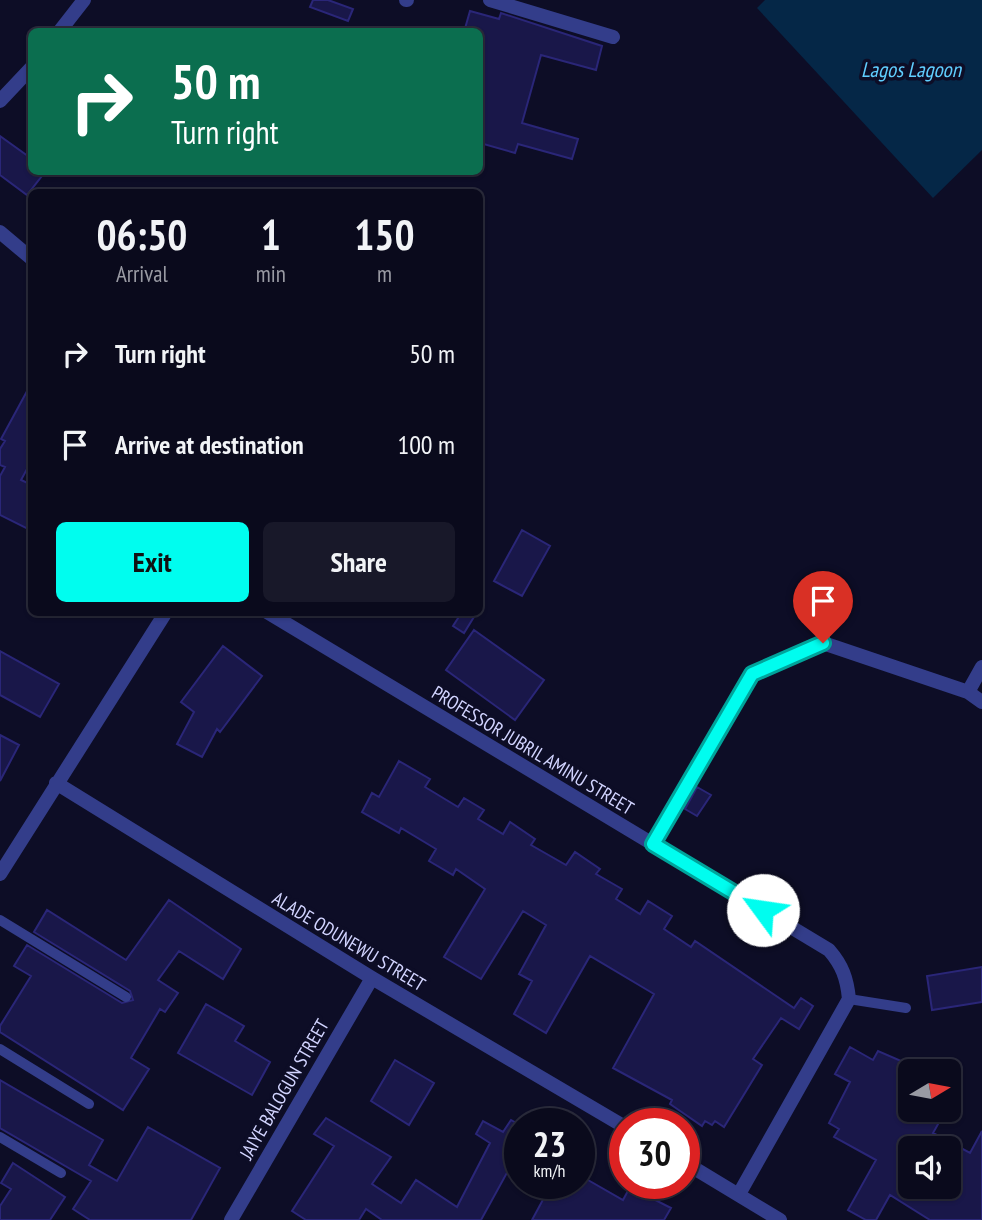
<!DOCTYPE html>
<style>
body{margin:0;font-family:"PT Sans Narrow",sans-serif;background:#181829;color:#f1f3f6;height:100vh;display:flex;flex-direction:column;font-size:26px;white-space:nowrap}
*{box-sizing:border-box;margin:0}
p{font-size:23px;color:#999aa3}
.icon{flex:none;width:38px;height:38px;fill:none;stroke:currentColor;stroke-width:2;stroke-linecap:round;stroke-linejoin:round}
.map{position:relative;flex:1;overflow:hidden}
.sheet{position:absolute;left:28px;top:189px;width:455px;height:427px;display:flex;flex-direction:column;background:#0a0a1c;border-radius:10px;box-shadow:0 2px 5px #0004,0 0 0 2px #2a2b3b}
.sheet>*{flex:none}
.hud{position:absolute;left:28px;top:28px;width:455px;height:147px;border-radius:10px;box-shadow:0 2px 5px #0004,0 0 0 2px #2a2b3b;background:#0b6e4f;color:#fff;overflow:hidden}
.needle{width:46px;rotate:80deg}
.buttons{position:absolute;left:898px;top:1059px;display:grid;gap:14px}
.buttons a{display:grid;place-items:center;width:63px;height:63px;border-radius:10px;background:#0a0a1c;box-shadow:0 2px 5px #0004,0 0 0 2px #2a2b3b;font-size:35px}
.speed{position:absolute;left:504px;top:1108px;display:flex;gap:14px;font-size:35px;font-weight:700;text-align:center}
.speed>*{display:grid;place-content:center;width:91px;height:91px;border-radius:50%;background:#0a0a1c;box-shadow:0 2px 5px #0004,0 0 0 2px #2a2b3b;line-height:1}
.speed small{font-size:18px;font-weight:400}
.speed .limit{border:10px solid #d22;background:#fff;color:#111}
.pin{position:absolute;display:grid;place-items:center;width:60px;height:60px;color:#fff;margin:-72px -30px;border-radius:50% 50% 50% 0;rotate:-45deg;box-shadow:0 0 7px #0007}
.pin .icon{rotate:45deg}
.me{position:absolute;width:77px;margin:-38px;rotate:301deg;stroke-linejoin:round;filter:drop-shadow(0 0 5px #0008)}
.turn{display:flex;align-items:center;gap:24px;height:147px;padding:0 28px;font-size:32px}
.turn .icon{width:91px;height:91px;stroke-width:2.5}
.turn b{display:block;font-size:49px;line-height:60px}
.eta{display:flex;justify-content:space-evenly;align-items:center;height:119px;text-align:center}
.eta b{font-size:42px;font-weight:600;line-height:49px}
.primary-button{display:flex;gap:14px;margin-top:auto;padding:14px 28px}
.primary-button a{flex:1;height:80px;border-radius:10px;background:#00fdef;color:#111;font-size:28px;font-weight:600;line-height:80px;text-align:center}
.primary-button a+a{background:#181829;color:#f1f3f6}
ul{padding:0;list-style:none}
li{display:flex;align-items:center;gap:21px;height:91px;padding:0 28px}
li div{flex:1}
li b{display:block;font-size:26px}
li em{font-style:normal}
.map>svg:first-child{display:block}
</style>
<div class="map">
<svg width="982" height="1220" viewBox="0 0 982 1220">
<rect width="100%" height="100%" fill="#0d0d26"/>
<path fill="#052747" d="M765,0H982V150L933,198L757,8Z"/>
<path fill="#191749" stroke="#2a2678" stroke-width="2" fill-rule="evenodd" d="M313,0H328L353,9L348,21L310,7Z
M470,11L499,19L501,13L602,46L596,70L541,55L522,123L578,139L572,159L518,144L515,153L480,143V32H464Z
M0,136L32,159V172H45L27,195L0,175Z
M32,382V460L21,480L32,485V531L0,515V476L5,467L0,465V449L5,441L1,439Z
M522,530L550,546L522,596L494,581Z
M462,612H477L464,633L453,626Z
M474,630L544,680L515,720L446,670Z
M223,646L262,676L220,732L217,729L202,757L177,744L194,712L181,702Z
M0,651L59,684L40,717L0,695Z
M0,735L19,745L0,781Z
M399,761L430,779L425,787L458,807L464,798L484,810L478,819L503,834L510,822L535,839L531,845L566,865L575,852L600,869L596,874L622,889L616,899L640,914L648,901L672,916L664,929L691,947L695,941L794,1008L801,998L813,1006L799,1029L781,1018L753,1059L762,1065L724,1127L715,1121L712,1125L705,1121L702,1126L670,1104L672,1100L613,1068L654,994L590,956L546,1033L514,1014L532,981L519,974L546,925L523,911L481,979L444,957L485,889L456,869L453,875L429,861L436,849L401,828L399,833L362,812L372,793L379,797Z
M697,787L711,795L697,816L685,809Z
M169,900L241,949L223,979L179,951L158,980L178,993L165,1012L160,1009L131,1058L149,1069L123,1110L0,1032V1026L31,976L14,966L27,945L122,1003L133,1000L130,991L34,932L47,910L126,960Z
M982,967V1002L932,1010L927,976Z
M206,1004L244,1026L235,1041L270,1062L252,1095L178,1053Z
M850,1047L873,1060L878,1051L915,1067L910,1071V1110H946L933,1133L970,1153L982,1131V1220H930L890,1195L876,1220H866L848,1210L876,1160L834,1137L839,1129L829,1123L850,1082L835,1074ZM910,1148H948V1186H910Z
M395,1060L434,1083L409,1125L371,1101Z
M0,1080L103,1140L89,1165L117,1181L148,1127L220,1168L191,1220H90L73,1209L91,1181L0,1128Z
M326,1118L391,1157L372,1184L401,1203L416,1180L457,1207L490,1143L476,1134L483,1121L503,1132L511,1120L520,1125V1163L514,1160L481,1220H382L366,1209L359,1220H306L292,1211L334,1146L314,1134Z
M13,1163L65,1197L50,1220H0V1206L11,1189L1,1183Z
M581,1176L623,1200L630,1187L671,1208L664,1220H532L552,1183H579Z"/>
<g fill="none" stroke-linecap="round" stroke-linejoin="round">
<path stroke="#333d8a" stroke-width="10" d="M0,920L126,997
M849,999L906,1008
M0,1049L89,1104
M0,1137L61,1173"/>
<path stroke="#333d8a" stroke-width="14" d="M406,0H407
M490,0L613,37
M59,32L84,0
M0,101L32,67
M0,232L32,259
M267,612L829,950C842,965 847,978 849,999L739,1194
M968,692L982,667
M56,783L372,978L625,1127
M653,844L752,674L823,643L968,692L982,702
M0,874L166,612
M684,1162L780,1220
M231,1220L372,978"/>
</g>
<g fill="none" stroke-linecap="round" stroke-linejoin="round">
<g stroke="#00a49b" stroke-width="18">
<path id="route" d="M763,910L653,844L752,674L823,643"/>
</g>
<use href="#route" stroke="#00fdef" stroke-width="12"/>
</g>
<g text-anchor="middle" stroke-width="7" stroke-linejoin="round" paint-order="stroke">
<g font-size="19" fill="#d2d4ff" stroke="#0d0d26">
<text transform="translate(533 750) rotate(31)" y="7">PROFESSOR JUBRIL AMINU STREET</text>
<text transform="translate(349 941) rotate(31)" y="7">ALADE ODUNEWU STREET</text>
<text transform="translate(284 1089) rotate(-60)" y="7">JAIYE BALOGUN STREET</text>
</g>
<g font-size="21" font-style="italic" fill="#60ceff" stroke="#0d0d26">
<text x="911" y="77">Lagos Lagoon</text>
</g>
</g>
</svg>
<div class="buttons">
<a><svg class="needle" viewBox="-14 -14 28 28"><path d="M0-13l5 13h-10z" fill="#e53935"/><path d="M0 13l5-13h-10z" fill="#999aa3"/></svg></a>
<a><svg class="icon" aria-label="sound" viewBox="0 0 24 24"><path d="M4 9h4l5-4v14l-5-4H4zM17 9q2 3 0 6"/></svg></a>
</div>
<div class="speed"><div>23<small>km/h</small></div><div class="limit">30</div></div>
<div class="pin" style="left:823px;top:643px;background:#d93025"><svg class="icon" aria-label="arrive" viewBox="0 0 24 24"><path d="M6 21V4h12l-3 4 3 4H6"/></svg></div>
<svg class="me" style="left:763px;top:910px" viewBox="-20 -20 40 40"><circle r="19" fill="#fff"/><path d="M0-13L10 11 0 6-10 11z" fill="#00fdef"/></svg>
<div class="hud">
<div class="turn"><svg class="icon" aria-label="right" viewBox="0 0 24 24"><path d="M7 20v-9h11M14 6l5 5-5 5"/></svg><div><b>50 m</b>Turn right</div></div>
</div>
<section class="sheet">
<div class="eta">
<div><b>06:50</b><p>Arrival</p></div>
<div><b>1</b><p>min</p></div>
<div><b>150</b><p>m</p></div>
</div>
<ul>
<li><svg class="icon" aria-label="right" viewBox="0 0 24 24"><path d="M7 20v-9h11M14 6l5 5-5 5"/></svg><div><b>Turn right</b></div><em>50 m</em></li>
<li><svg class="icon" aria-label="arrive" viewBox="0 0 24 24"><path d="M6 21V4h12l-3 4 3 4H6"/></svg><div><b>Arrive at destination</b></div><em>100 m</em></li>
</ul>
<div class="primary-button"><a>Exit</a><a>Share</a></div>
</section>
</div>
